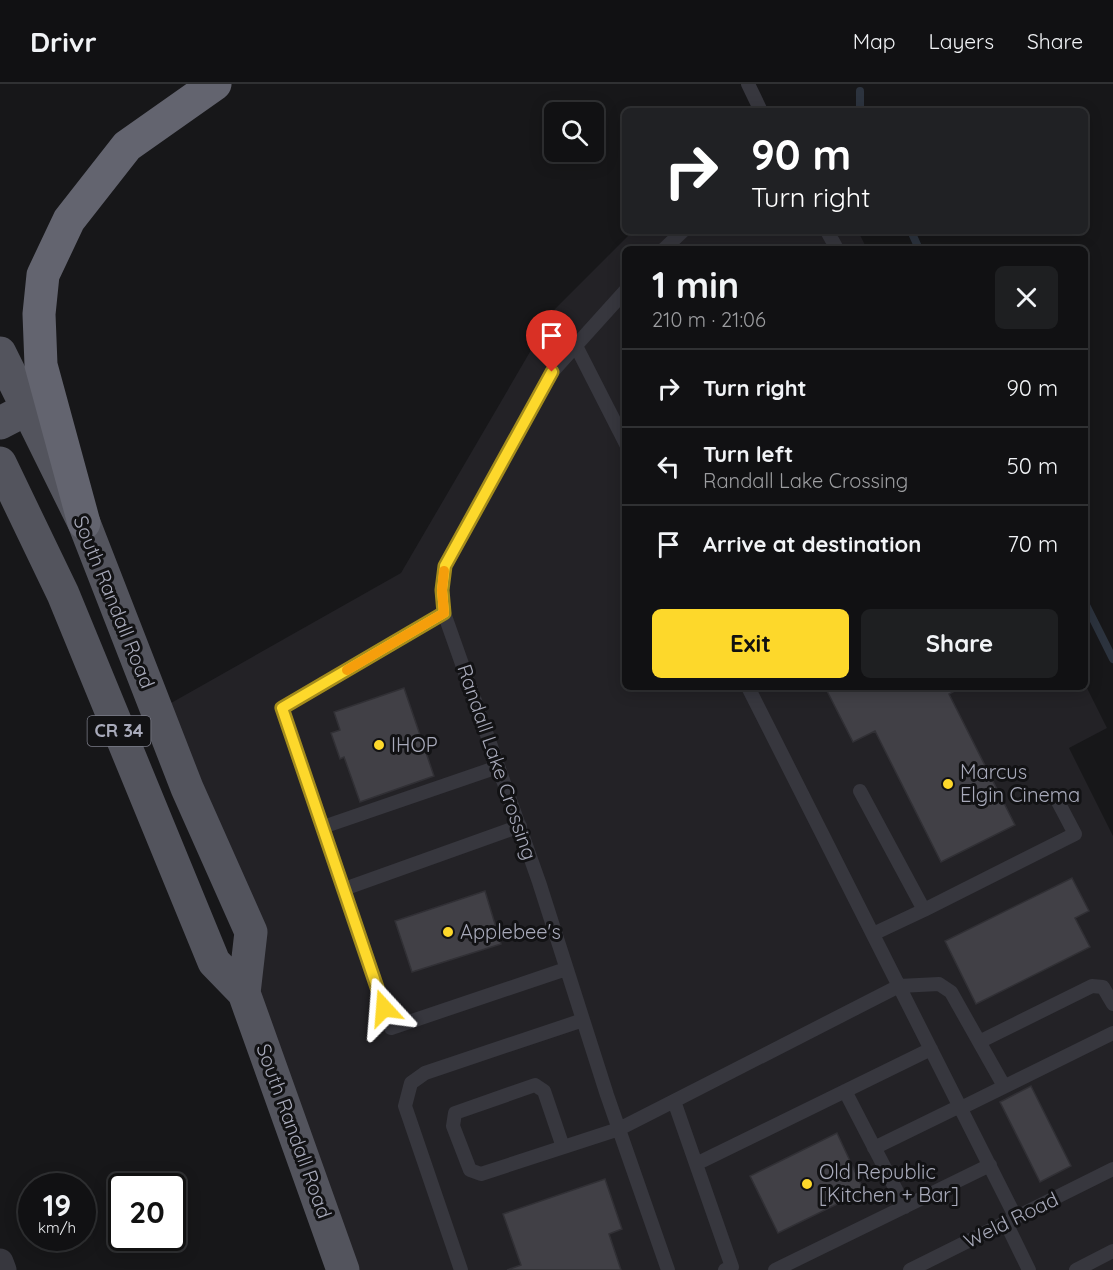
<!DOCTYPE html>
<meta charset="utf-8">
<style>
body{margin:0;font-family:Quicksand,sans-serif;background:#1e1f21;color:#f1f3f6;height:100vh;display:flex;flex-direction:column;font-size:22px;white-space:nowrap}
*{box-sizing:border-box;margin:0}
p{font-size:20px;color:#9c9da0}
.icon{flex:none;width:33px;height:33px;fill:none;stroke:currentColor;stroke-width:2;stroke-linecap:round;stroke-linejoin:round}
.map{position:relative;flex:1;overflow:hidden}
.panel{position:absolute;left:622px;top:162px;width:466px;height:444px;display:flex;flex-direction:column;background:#111113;border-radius:9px;box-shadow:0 3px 15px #0003,0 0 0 2px #303133}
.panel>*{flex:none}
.banner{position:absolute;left:622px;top:24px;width:466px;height:126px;border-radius:9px;box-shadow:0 3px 15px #0003,0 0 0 2px #303133;background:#202124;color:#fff;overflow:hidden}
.tools{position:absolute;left:544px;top:18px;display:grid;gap:12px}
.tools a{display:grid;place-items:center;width:60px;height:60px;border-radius:9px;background:#111113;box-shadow:0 3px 15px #0003,0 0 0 2px #303133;font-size:30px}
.speed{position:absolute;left:18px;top:1089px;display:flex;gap:12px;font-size:30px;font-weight:700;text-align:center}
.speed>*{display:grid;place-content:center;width:78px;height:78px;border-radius:50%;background:#111113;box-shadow:0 3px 15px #0003,0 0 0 2px #303133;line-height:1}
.speed small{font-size:15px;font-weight:400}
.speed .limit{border:3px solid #111;border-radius:9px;background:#fff;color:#111}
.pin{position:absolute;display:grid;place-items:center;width:51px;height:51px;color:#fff;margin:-62px -26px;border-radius:50% 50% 50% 0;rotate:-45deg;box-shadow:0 0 6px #0007}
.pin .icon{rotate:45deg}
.me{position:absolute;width:66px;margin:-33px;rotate:341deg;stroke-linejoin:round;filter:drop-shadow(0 0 4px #0008)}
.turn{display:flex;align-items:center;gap:21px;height:126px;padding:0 30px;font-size:27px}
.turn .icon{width:78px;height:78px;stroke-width:2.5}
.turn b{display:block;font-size:42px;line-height:51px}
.round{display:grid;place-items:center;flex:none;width:63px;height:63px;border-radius:9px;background:#1e1f21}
.overview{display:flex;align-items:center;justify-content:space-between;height:102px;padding:0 30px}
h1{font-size:36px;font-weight:800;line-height:45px}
.cta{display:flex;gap:12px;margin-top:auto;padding:12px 30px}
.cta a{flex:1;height:69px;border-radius:9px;background:#fdd82b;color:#111;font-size:24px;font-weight:800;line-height:69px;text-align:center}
.cta a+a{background:#1e1f21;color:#f1f3f6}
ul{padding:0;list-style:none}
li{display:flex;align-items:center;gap:18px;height:78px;padding:0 30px;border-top:2px solid #303133}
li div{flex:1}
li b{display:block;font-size:22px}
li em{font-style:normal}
header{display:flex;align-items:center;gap:36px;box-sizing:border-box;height:84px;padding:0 30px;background:#111113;border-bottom:2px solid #303133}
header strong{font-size:28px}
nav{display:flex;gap:33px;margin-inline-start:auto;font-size:21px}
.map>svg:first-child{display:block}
</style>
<header>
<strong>Drivr</strong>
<nav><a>Map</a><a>Layers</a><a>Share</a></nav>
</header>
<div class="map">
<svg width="1113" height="1186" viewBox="0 0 1113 1186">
<rect width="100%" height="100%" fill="#171719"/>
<path fill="#232226" d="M633,147H858L867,165H626V603L1086,602L1107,644L1069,664L1113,752V1186H351L252,908L258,843L164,623L401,489L555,225Z"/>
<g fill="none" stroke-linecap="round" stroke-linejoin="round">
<path stroke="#2c333e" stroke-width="8" d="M860,7V27
M911,147L919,165
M1086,521L1113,575"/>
</g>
<path fill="#414046" stroke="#313035" stroke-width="1.5" d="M825,603H962L949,610L1015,741L941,778L875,647L853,658Z
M404,604L434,692L360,718L344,673L340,675L331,649L340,646L334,628Z
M1072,794L1089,827L1075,834L1090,863L976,920L945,857Z
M485,807L501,860L412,888L395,837Z
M1031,1002L1071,1082L1040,1098L1000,1018Z
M837,1049L864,1107L778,1149L750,1092Z
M605,1095L622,1145L609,1150L621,1186H507L521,1181L503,1130Z"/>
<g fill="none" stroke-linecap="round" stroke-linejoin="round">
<path stroke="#37373e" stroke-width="14" d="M748,0L761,27
M827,147L837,165
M664,165L683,147
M626,206L552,288L445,482L442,506L444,529L539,798L607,1011L668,1186
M575,260L626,360
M444,529L282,624L391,944L566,885
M748,603L1016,1134
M860,707L924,826L873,850
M323,743L498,683
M344,805L520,742
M924,826L1075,750L1055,712
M979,958L1092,902L1103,903L1113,920
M845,1007L905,1123
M674,1017L899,902L939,900L951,908L1004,1002
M961,1024L1113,949
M563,1063L544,1007L535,1001L455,1029L453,1042L470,1086L481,1090L619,1045L674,1017L732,1183L725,1186
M874,1064L960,1022
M696,1080L931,965
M1006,1139L1029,1186
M461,1186L405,1022L411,999L425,989L583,936
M775,1186L990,1081
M910,1186L1113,1085
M1076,1186L1113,1167"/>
<path stroke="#37373e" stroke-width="27" d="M0,1178L3,1186"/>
<path stroke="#53545d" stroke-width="33" d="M0,269L84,439L187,704L251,848L244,909
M0,339L29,324
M0,379L63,510L214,878L244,909L343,1186"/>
<path stroke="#63646f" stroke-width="33" d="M84,439L41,281L39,230L43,191L69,136L127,62L215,0"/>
</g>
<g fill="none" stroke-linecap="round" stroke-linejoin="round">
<g stroke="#a48c1c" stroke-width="15">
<path id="route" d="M384,924L282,624L444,529L442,506L445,482L552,288"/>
</g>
<use href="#route" stroke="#fdd82b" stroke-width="10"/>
<path stroke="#f59e0b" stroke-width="10" d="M347,586L444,529L442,506L444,487"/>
</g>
<g fill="#fdd82b" stroke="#121214" stroke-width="2">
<circle cx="379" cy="661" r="6"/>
<circle cx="948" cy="700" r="6"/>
<circle cx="448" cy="848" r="6"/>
<circle cx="807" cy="1100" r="6"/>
</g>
<g text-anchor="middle" stroke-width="6" stroke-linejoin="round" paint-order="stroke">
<rect fill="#121214" stroke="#7b7c88" stroke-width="1.5" x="87.5" y="632" width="63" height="30" rx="4.5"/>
<g font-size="18" font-weight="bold" fill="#a8aaba">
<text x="119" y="653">CR 34</text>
</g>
<g font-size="20" fill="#a8aaba" stroke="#121214">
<text transform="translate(114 518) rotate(68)" y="7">South Randall Road</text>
<text transform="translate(497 678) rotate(71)" y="7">Randall Lake Crossing</text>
<text transform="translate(294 1047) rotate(70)" y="7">South Randall Road</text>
<text transform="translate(1011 1136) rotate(-26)" y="7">Weld Road</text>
</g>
<g font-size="20" fill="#a8aaba" stroke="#121214" text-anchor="start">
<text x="391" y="668">IHOP</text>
<text x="960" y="695">Marcus<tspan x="960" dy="23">Elgin Cinema</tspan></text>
<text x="460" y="855">Applebee's</text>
<text x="819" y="1095">Old Republic<tspan x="819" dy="23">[Kitchen + Bar]</tspan></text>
</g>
</g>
</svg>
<div class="tools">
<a><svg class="icon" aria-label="search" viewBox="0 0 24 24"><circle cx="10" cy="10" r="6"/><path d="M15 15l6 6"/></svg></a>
</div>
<div class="speed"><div>19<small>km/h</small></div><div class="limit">20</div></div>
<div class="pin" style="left:552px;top:288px;background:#d93025"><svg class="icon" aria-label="arrive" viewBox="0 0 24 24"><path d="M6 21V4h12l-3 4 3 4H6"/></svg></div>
<svg class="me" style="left:384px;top:924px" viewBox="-20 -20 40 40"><path d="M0-17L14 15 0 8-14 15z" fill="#fdd82b" stroke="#fff" stroke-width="4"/></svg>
<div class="banner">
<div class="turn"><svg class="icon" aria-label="right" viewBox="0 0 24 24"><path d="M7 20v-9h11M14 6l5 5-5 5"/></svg><div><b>90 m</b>Turn right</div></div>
</div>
<section class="panel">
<div class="overview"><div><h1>1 min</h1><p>210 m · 21:06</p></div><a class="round"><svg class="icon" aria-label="close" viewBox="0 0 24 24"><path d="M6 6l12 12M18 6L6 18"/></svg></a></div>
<ul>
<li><svg class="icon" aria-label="right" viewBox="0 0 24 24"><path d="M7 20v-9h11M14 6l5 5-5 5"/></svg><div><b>Turn right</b></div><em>90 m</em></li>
<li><svg class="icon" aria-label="left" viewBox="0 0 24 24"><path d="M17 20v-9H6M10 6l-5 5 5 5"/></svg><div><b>Turn left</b><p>Randall Lake Crossing</p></div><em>50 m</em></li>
<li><svg class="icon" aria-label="arrive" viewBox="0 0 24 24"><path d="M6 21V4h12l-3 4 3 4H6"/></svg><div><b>Arrive at destination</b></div><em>70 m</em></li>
</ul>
<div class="cta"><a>Exit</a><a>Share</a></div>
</section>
</div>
